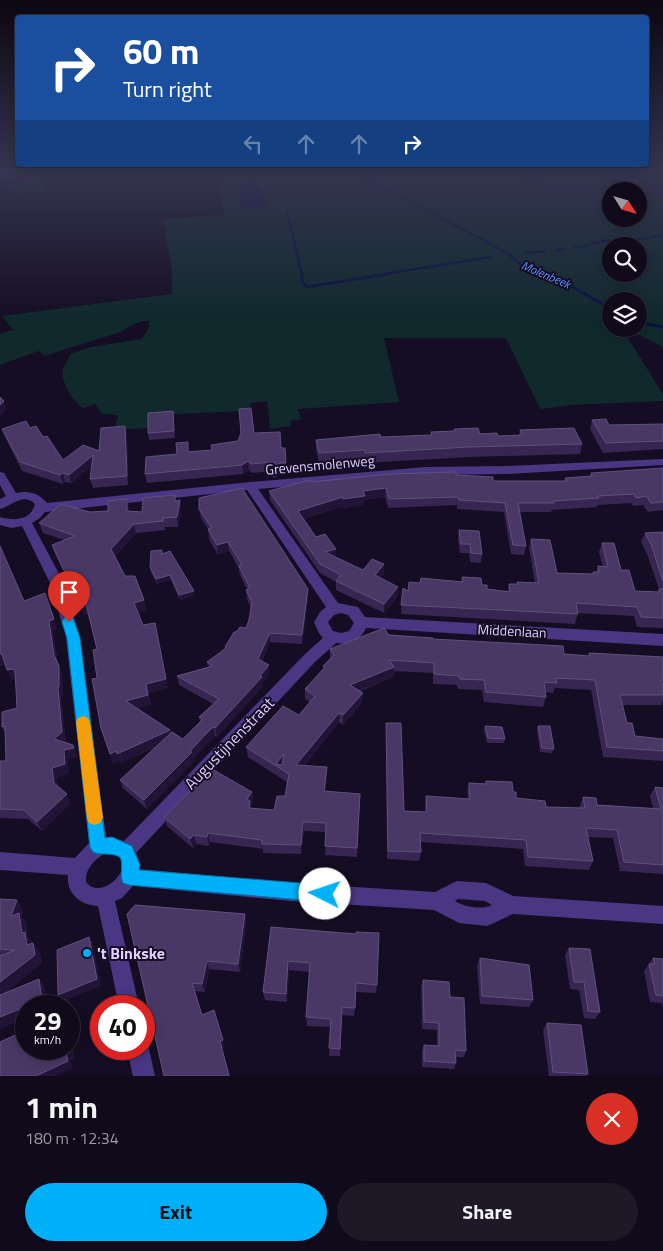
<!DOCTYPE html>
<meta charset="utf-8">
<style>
body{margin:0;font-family:"Titillium Web",sans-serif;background:#1e1827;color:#f1f3f6;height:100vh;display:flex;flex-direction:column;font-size:19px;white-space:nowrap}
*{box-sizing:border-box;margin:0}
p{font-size:16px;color:#9c9aa2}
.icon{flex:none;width:28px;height:28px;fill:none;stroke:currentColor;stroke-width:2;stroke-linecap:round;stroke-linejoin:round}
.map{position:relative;height:1076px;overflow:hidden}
.panel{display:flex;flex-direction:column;background:#100a1a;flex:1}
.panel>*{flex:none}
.top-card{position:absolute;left:15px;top:15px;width:634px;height:152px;border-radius:5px;box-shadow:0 2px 12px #0003,0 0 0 1px #302b39;background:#1a4fa0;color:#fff;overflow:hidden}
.needle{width:32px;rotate:127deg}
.controls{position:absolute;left:602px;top:182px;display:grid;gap:10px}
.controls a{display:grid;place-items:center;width:45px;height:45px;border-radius:50%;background:#100a1a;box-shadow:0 2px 12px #0003,0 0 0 1px #302b39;font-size:25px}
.speed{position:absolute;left:15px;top:995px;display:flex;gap:10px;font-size:25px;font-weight:700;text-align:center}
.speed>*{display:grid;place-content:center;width:65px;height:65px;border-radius:50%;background:#100a1a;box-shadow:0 2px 12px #0003,0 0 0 1px #302b39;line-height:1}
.speed small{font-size:12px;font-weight:400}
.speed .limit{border:8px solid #d22;background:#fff;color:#111}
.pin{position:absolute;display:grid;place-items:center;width:42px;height:42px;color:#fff;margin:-51px -21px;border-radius:50% 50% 50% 0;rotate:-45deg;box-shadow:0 0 5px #0007}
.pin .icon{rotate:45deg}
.me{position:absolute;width:55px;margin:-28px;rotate:274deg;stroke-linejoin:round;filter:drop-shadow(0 0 4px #0008)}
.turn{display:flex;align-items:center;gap:18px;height:105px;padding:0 25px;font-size:22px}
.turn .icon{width:65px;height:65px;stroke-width:2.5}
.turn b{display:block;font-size:35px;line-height:42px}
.lanes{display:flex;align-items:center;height:48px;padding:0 25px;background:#0003;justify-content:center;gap:25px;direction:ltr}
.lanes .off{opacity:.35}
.round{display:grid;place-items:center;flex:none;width:52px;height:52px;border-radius:26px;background:#1e1827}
.overview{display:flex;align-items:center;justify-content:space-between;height:85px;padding:0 25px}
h1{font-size:30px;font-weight:700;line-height:38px}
.cta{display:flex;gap:10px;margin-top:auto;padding:10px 25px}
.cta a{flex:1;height:58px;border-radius:30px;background:#00b1fa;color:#111;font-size:20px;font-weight:700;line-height:58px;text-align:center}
.cta a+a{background:#1e1827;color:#f1f3f6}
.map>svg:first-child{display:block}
</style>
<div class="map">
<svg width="663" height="1076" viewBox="0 0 663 1076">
<rect width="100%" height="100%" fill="#150d23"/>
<path fill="#10292d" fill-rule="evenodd" d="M0,170H44L46,191L19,193L17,189L0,190Z
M231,170H663V347L639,335H626L663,394V401L571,405L540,409L506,338H384L399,402L298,409L301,419L290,421L291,426L270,429L267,401L250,403L249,411L174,414V417L148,419V428L115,430L118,415L102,414L95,404L83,408C73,402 60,381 63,369C64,364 69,360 70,354L91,347L141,339C146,333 150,328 149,321C135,320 129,329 117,333C93,341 69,347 46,356L38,351L0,365V334L13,330L2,316L172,294V270L163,219L225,215L219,188L220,180ZM252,183L250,208L241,204L238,185ZM611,191H639V219H611ZM611,246H639V274H611ZM611,301H639V329H611Z"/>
<path fill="#081241" d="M252,183L258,185L268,204C260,211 250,210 241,204L238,185Z"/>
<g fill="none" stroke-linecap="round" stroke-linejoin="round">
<path stroke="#081241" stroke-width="2.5" d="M350,170L500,249L510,255L525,269L553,275
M515,170L534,182L558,189L571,186L588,189L620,185L637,187L639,182C647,182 655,191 663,194
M287,212L302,275
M574,248L605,241L644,239L663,235
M556,250L564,249
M526,253L545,251
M379,275L490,257"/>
<path stroke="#081241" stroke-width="3" d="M302,274V282L307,287L387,274
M550,274L611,309
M639,322L663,327"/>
<path fill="#493784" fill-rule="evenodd" d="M663,459V465L507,474L426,475L258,489L338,603L358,607L365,617L663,634V646L366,628C361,640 349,645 336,643L315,662L136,853L140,863L139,869L291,883L435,892L457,881L486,883L513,896L663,906V924L513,914L487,926L459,923L434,910L291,901L133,886L122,898L115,901L139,1006H119L98,906C80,905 66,893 68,875L0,870V852L75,858L89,843L66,637L50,583L22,526L12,528L0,525V517C13,521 31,521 35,504C23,492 12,506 0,509V499L6,496L0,485V472L4,473L16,493C29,490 39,493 47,503L250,482L426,467L507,466ZM247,490L326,607L320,612L314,622L319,633L323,638L305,654L124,841L106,837L80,637L64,583L32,523L40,518L45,512ZM341,613L348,615L354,623L349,631L341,633L333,631L328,622L334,615ZM104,854L115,855L121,859V872C115,883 97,896 86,882C85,869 94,860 104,854ZM458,899L485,901L492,905C482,910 464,907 455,901Z
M144,1041L149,1049L155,1076H133L127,1049H144Z"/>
</g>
<path fill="#372652" d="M173,411L175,438L149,440L148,433Z
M592,420L609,425L663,424V449L603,453L590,429Z
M125,426L127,435L128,485L93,488L90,479L92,466L71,483L65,482L63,484L22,471L5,437L2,429L30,428L43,437L63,460L99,451Z
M454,429L498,436L519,435L520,430L582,444L580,454L467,457L365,463L364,459L319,463L316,449V440L431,435V432L454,431Z
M254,433L281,448H285L286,472H281L275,478H273L272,471L252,473L249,470L243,474L147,483L145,474L177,454L189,451L212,450L238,441Z
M663,468V510L648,512L643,505L633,506L631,503L597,505V507L552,510L551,512H520L526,546L524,555L511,554L504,512L457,509V505L388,508L385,497L364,500V505L343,508V506L303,519L316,537L336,557L363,570L384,574L380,577L398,587V596L384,613L336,590V582L320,573L270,500L269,491L312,482L456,475L493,481H564L565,478L590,476L591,473Z
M127,499L129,511L142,512L176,501L180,500L181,510L178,527H165V530L136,533L115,557L125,576L144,600L146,610L138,612L168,688L148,693L151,705L137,708L170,730L171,733L183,739L200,722L199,717L213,704L179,685L177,676L208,667L207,662L225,649V647L236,632L246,628L249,620L251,608L247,599L246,590L247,589L240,575L239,569L229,551L218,555L209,539L208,529L201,518L199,509L308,598L302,644L270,642L262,661L269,674L263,682V686L217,737L215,736L205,746L193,759L194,761L147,809L123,788L120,780L156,747L120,763L119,760L113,763L101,728L97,678V649L88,614L84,615L75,586L71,587L55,554L52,545L64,540L43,533L39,523L90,512L108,511Z
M459,530L482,554L481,563L470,562L469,553H460L458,539Z
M663,532V628L637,627L634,616L578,613L575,624L401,614L403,588L408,591L420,583L461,582L462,577L482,585L487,589L508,591L509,584H517V582L535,583L529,548L531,539L557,573L592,574L593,572H596L598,566L603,567L599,552L602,543L635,591L657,592L659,589L647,554L641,542L645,533Z
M0,546L24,601L57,629L53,631L58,665L62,676L63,695L61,698L66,742H65L73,745L77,755L78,757L67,759L69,773L56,778L58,786L71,803L42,831L28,819L0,818V761H6L5,733L2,727L17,708L15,679L12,680L5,664L0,666Z
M163,554L194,596L180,600L171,580L157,584L151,572L150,567Z
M389,635L588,656L589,653L663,657V656V700L661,705H622L627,723L635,736L663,739V761L603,757L591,690L555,688L553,693L545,692L546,697L543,707L484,702L482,690L458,689L457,685L433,684V673L394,671L393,677L360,691L362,703L343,725L339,722L304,766L327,777L325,791L360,794L357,857L325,855L326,832L304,831L301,854L263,853V849L210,842L209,846L196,844L193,848L167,826L164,817L252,792L253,802L251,805V808L274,810L285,796L287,782L248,757L246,747L299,715L310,702L305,699V689L323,669V666L330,659V649Z
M386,723L404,811L425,812V805L426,796L468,799L467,791L469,783H485L486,781L513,792L516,798L546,807L580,808V806L583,797L597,805L653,808L650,796L655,787L663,788V874L620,871L613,838L587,837L593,861L589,870L525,866L523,849L420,842L421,852L419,861L387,859L386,732Z
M485,726L505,739L504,743H487L484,731Z
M538,726L554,749L552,753L540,752L537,730Z
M0,899L17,900L23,911L21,916L26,923L27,936L32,942V944L33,943L40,953L41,964L6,992L39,979L45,988L0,1029Z
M135,905L245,914L246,923L240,972L209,969L205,992L195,991L202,1015L225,1047L222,1048L230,1076H164Z
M271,927L377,985L376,993L356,992L354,1016L342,1015L340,1056H329L330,1027L307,1026L306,1017L309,972L289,970L287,1002L265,1000L263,992Z
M569,948L600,1012L595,1019L584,1018L579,990L570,989L565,955Z
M480,958L533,1000L529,1007L480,1004L477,966Z
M653,958L663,959V1009L662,1003L650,1002L644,971Z
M423,980L450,997L466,1051L464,1057H456V1063L454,1069L422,1067V1052L424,1045L437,1046V1030L422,1029L421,987Z
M547,1023L588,1074L586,1076H549L543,1030Z"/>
<path fill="#221437" d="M21,170H22L24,185L0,188V179Z
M4,401L7,410L0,416V405Z
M125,426L127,435L128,485L127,476Z
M93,455L95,464L71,483L69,475Z
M248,461L249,470L243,474L242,465Z
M280,463L281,472L275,478L274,469Z
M63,473L65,482L63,484L60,475Z
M386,488L385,497L364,500V505L343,508V499L363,491Z
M343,497V506L298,520V511Z
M127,499L129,508L130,521L127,511Z
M180,500L181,510L178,527L177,517Z
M134,524L136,533L114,558L111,549Z
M228,542L229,551L218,555L217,545Z
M336,549V558L325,552Z
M384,564V574L375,584V575Z
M170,575L171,580L157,584L156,579Z
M73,576L76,586L71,587L68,578Z
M398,587V596L384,613V604Z
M308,589V598L302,644V635Z
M194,591V596L180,600L179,595Z
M45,593L57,629L53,631L58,665L54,655Z
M144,600L146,610L136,613L134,603Z
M86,604L89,613L84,615L81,606Z
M155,623L168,688L148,693L146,684Z
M270,633V642L258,668V659Z
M0,654H2L6,663L0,666Z
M269,665V674L263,682V686L217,737L215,728Z
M59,666L62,676L63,695L61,698L66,742L58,748L54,739Z
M394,667L393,677L350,694V685Z
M13,669L17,679L12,680L7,670Z
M363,693L362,703L343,725V715Z
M148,695L151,705L129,710L126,701Z
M339,713V722L296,775V765Z
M213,727L215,736L193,759L194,761L147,809L144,800Z
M170,730L172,739L120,763L117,754Z
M73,745L78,757L67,759L69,773L56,778L59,793L54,783L52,768L64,750Z
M116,751L119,760L113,763L110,754Z
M284,754L285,764L281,769L276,764Z
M327,767V777L324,801V791Z
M252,792L253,802L251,805L252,811L250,817L247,799Z
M67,794L71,803L42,831L37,822Z
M303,822L304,831L301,854V845Z
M208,833L210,842L209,846L207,837Z
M194,835L196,844L193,848L190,839Z
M17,900L23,911L21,916L26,923L27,936L32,942L34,955L27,945L11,916Z
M245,914L246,923L240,972L238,964Z
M89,937L93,944L101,986L63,1002L58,995Z
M33,943L40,953L41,964L0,997V982Z
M207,961L209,969L205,992L202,984Z
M288,961L289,970L287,1002L286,994Z
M39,979L45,988L48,1006H26V1018L0,1029V1017Z
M214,1010L225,1047L222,1048L230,1076L220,1041Z
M69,1032L70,1034L75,1058L71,1060L73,1068L55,1076H36L69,1047Z"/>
<path fill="#493865" stroke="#60507d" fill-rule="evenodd" d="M0,170H21L22,177L0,179Z
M0,397L4,401L0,405Z
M251,408L254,433L280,432L281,448H285L286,463H280L274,469H272V462L251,464L248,461L242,465L145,474L146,457L177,454L176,443L188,442V452L212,450L211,445L238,441L241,433L239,409Z
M173,411L174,431L148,433V413Z
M606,419L609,425L663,424V441L606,443L592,420Z
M26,421L30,428L36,426L43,437L47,436L63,460L83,445L99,451L101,428L125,426L127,476L90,479L93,455L69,475L63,473L60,475L20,462L2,429Z
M478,428L480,434L497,433L498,436L522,435L520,430L574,428L582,444L468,447L365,453L364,450L319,453L316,440L380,434L381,437L432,435L431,432L455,431L454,429Z
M663,468V502L651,503L646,496L636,498L634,494L598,496L599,498L553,501L554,503H518L526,546L513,545L505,503L459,500L458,497L389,499L386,488L363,491L365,496L343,499V497L298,511L316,537L325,534L336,549L325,552L363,570L372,559L384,564L375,575L398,587L384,604L336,581L341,575L320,564L269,491L310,480L312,482L389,474L456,472V475L493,477V481H567L565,478L592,476L591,473Z
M242,488L308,589L302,635L270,633L258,659L269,665L260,676L262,677L215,728L213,727L203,737L190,751L192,752L144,800L120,780L172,732L183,739L203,719L199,717L219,699L177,676L213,666L207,662L226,648L225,647L234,632H236L240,627L246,628L249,620L252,602L246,590L250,588L239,566L242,565L228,542L217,545L208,529L212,528L199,509V498Z
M175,495V501L180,500L177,517L163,518V521L134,524L111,549L125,576H135L144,600L134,603L143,625L155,623L166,679L146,684L148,695L126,701L170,730L117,754L116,751L110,754L101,728L92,679L97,678L93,650L97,649L86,604L81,606L73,576L68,578L52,545L75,536L39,523L61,504L90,512L108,511V501L127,499V511L142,512L143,498Z
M459,530L479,531L482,554L471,553L470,544H461Z
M663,532V581L651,544L645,533Z
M531,539L550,540L557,573L594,574L593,572H599L598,566L608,567L602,543H614L621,570H629L635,591L660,592L659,589H663V618L641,617L637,607L576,603L578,614L401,605L403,588L408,591L409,582L420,583L421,578L463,582L462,577L481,578L482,585H487V589L510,592L509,584H518L517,582L539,583Z
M0,546L24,601L45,593L54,619L49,621L54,655L59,666V686L58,688L62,732L54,739L73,745L74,748L64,750L65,764L52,768L54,783L67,794L37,822L24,810L0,809V761H6L5,726L2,727V712L17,708L15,671L13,669L7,670L2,654H0Z
M162,550V554L170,551L194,591L179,595L170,575L156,579L150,567L151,551Z
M384,628L389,635L433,638V639L563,646L564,654L590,656L589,653L663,657V680H661L663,686V695H620L627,723H632L635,736L663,739V751L607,747L595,680L556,678L557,683L544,682L546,697L486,692L484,680L460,679L459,676L434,674V663L389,660L394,667L350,685L363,693L343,715L339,713L296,765L327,767L324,791L360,794L357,848L325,846L326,823L303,822L301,845L262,844V840L208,833L207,837L194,835L190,839L164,817L212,769L252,792L247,799L250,801L249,808L274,810L277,796H285L289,774L246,747L283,706L299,715L315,696L305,689L325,667L323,666L334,655L330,649ZM284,754L282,765L276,764Z
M386,723H401L404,811L427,812L426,796L470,799L469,783L486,784V781L512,782L513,792H516V798L545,801L546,807L585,808L583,797L596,798L597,805L661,809L655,787L663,788V865L624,862L617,830L586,828L593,861L528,857L526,840L420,833L421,852L388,851Z
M485,726L502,727L505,739L488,738Z
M538,726H550L554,749L542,748Z
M0,899L17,900L11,916L19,913L22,933L25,932L27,945L33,943L35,955L0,982V956L15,950L0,949Z
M135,905L245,914L238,964L207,961L202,984L192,983L202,1015L214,1010L223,1040L220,1041L229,1076H164L127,914Z
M271,927L356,934V932L379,933L377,985L356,983L355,1008L342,1007L340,1049L329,1048L331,1019L306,1017L310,963L288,961L286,994L263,992Z
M89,937L97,979L58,995L57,950Z
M569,948L590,949L600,1012L588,1011L584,982H574Z
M480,958L529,965L533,1000L482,996Z
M653,958L663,959V996L656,995L649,964H655Z
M39,979L42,1000L0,1017V995Z
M423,980L449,982L450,997L464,998L466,1051L455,1050L456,1063L424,1061V1045L439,1046V1023L424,1022Z
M547,1023L581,1025L588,1074L553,1072Z
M26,1030V1049H69V1047L70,1052L66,1054L68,1061L36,1076H0V1042Z"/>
<linearGradient id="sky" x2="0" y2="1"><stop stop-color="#0c0713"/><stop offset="0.53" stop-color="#353550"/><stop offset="1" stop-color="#353550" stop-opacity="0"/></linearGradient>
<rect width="663" height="321" fill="url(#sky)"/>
<path fill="#00b1fa" stroke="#0073a2" d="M69,617L73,618L80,638L105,838L112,837L132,846L140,865L139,870L325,885L331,888L333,894L331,900L325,902L129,885L123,883C119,874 124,866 120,857C110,852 102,856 93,852L90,847L67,638L62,622L64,618Z"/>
<path fill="#f59e0b" d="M83,716L88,718L90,722L103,818L100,823L95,825L89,823L87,818L76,722L78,718Z"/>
<circle fill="#00b1fa" stroke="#150d23" stroke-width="2" cx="87" cy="953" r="5"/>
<g text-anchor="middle" stroke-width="4" stroke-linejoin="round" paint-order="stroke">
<g font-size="12" font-style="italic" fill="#5d95ff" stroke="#150d23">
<text transform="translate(546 275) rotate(23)" y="4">Molenbeek</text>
</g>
<g font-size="14" fill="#decfff" stroke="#150d23">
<text transform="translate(320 465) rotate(-5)" y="5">Grevensmolenweg</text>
<text transform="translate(512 631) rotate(3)" y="5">Middenlaan</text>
</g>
<g font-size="16" fill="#decfff" stroke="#150d23">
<text transform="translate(229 743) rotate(-46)" y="6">Augustijnenstraat</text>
</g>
<g font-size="16" font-weight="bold" fill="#decfff" stroke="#150d23" text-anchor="start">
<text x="97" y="959">'t Binkske</text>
</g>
</g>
</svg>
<div class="controls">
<a><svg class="needle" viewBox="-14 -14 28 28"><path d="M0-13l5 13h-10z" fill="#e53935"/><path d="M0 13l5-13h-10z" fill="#9c9aa2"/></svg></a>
<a><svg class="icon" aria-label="search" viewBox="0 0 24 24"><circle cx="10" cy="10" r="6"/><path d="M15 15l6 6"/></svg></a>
<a><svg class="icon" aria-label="layers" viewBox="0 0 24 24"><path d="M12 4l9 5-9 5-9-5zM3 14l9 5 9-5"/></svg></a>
</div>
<div class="speed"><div>29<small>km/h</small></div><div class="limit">40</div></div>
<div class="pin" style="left:69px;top:622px;background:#d93025"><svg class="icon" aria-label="arrive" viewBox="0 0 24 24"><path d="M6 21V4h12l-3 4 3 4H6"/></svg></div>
<svg class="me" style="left:325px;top:894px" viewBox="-20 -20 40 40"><circle r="19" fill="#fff"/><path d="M0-13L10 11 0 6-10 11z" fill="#00b1fa"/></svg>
<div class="top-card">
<div class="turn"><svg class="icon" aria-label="right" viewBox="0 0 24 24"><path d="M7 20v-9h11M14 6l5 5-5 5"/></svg><div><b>60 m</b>Turn right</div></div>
<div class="lanes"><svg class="icon off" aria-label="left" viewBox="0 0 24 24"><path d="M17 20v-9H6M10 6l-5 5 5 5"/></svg><svg class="icon off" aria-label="ahead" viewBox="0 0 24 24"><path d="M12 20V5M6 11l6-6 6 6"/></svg><svg class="icon off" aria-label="ahead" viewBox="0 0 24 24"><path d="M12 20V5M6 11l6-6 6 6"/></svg><svg class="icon" aria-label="right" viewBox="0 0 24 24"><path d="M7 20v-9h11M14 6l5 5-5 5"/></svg></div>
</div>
</div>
<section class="panel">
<div class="overview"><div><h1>1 min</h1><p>180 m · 12:34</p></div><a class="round" style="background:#d93025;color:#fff"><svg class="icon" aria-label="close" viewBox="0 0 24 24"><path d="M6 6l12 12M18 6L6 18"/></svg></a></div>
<div class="cta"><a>Exit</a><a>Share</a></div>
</section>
